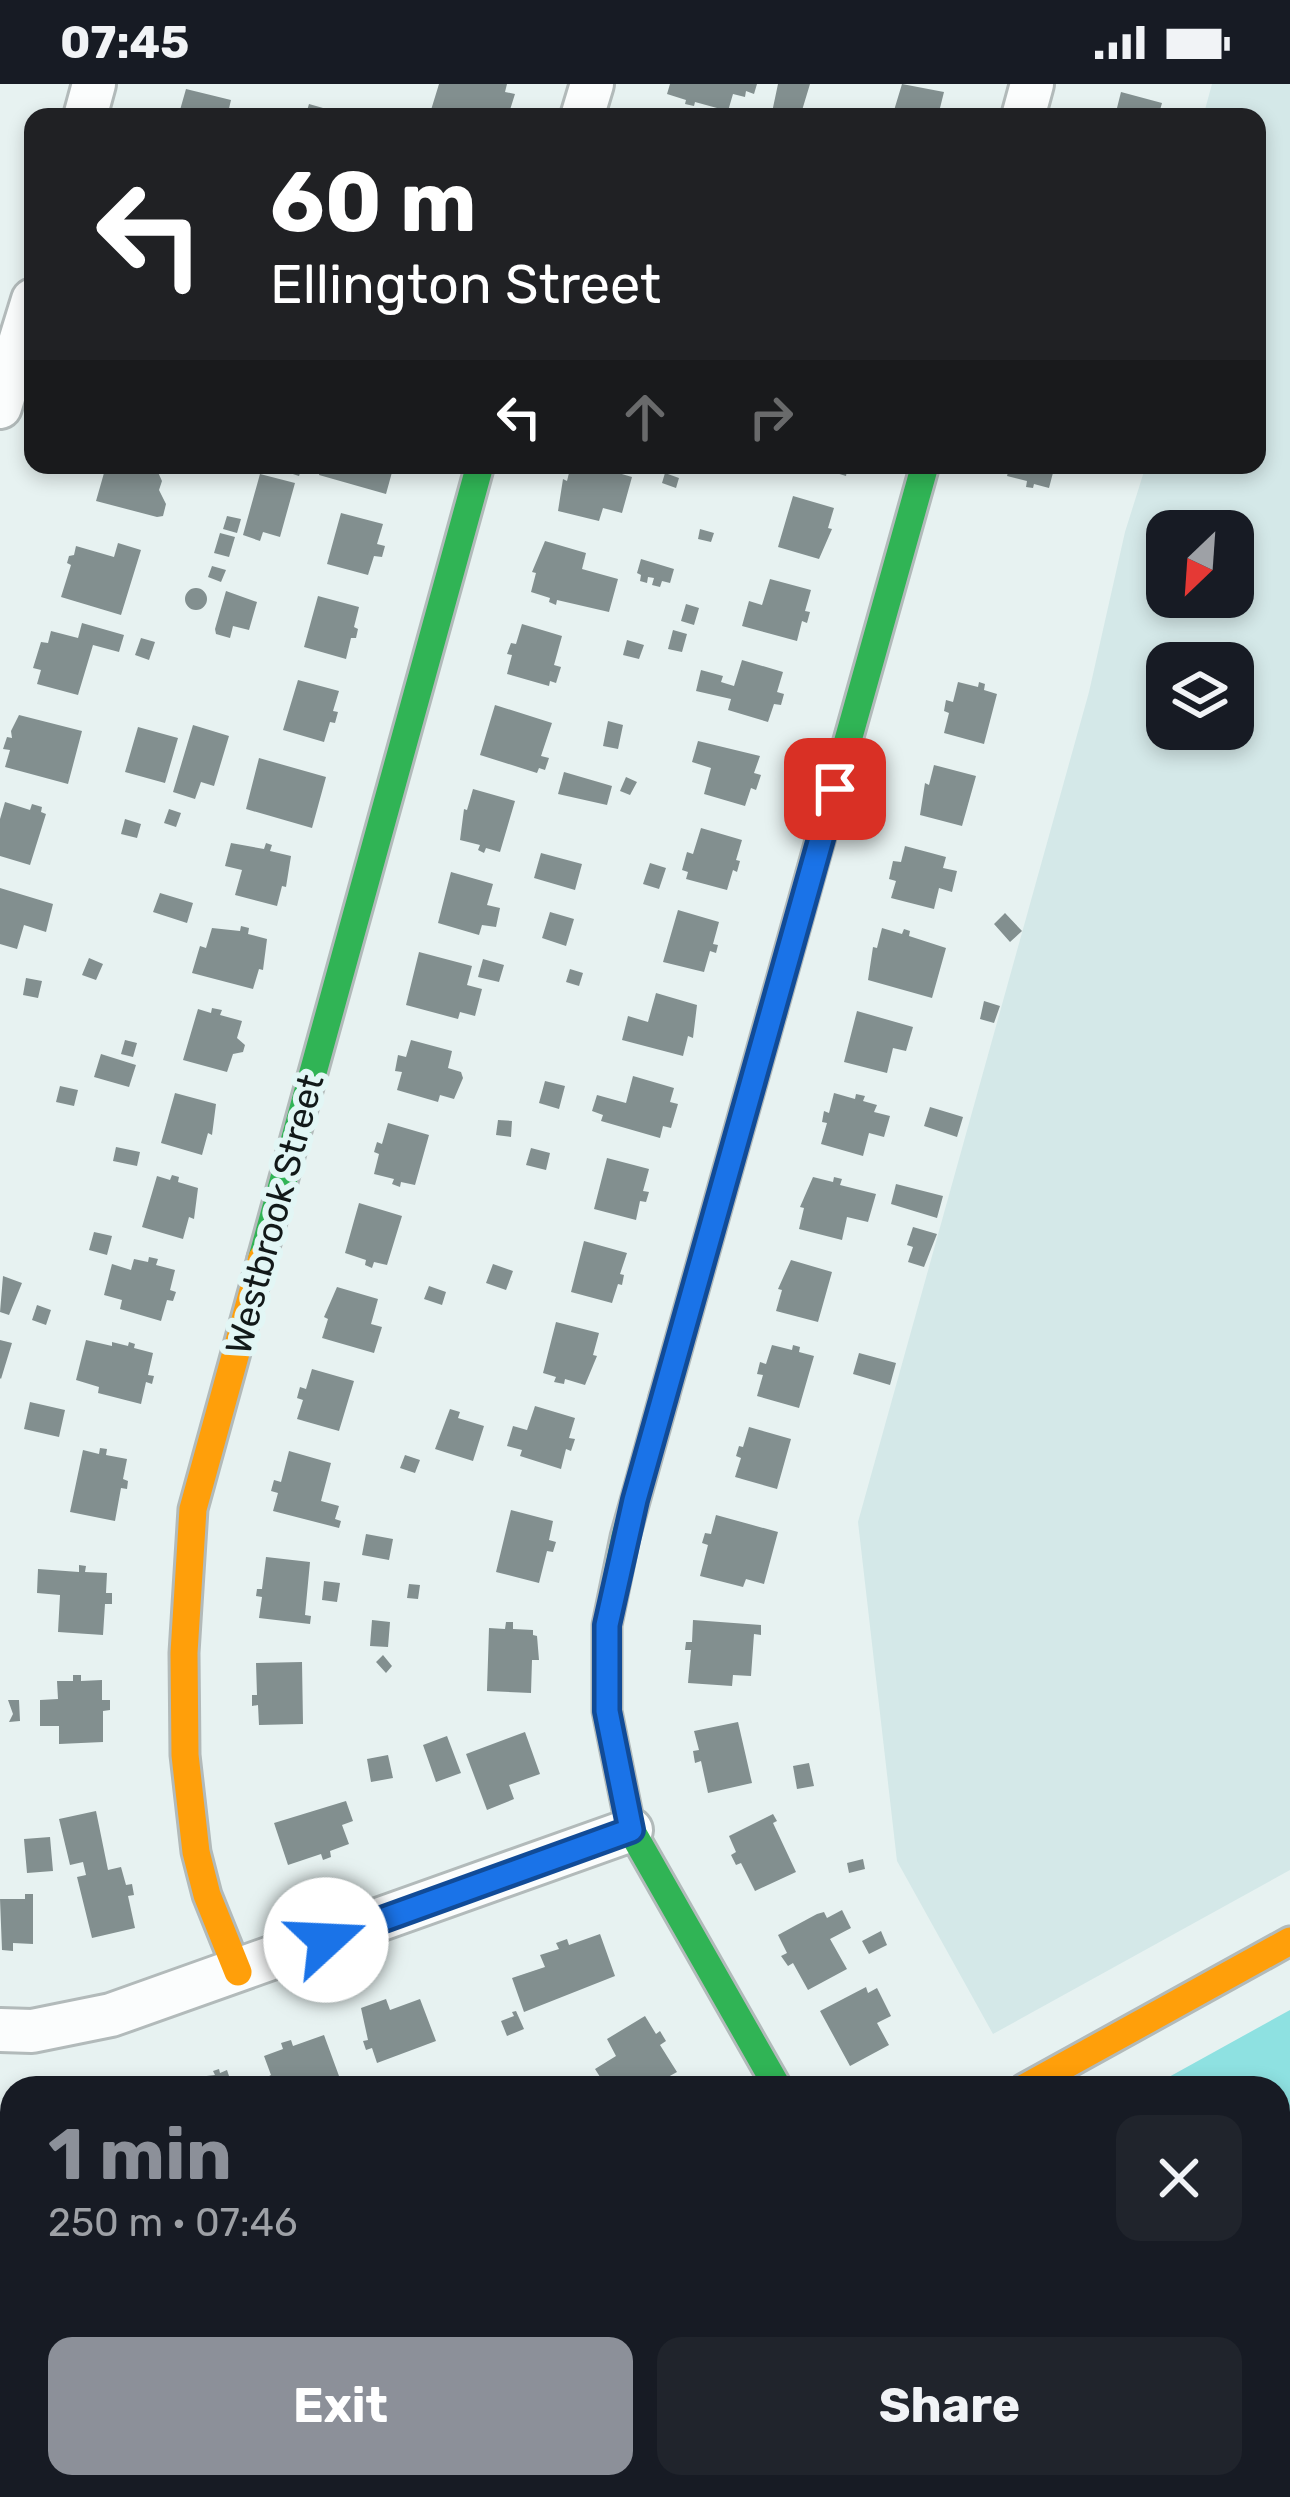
<!DOCTYPE html>
<meta charset="utf-8">
<style>
body{margin:0;font-family:Rubik,sans-serif;background:#20242c;color:#f1f3f6;height:100vh;display:flex;flex-direction:column;font-size:45px;white-space:nowrap}
*{box-sizing:border-box;margin:0}
p{font-size:39px;color:#9ea1a6}
.icon{flex:none;width:66px;height:66px;fill:none;stroke:currentColor;stroke-width:2;stroke-linecap:round;stroke-linejoin:round}
.map{position:relative;flex:1;overflow:hidden}
.panel{position:absolute;left:0px;top:1992px;width:1290px;height:423px;display:flex;flex-direction:column;background:#171b24;border-radius:36px 36px 0 0;box-shadow:0 6px 18px #0003}
.panel>*{flex:none}
.hud{position:absolute;left:24px;top:24px;width:1242px;height:366px;border-radius:24px;box-shadow:0 6px 18px #0003;background:#202124;color:#fff;overflow:hidden}
.needle{width:78px;rotate:205deg}
.buttons{position:absolute;left:1146px;top:426px;display:grid;gap:24px}
.buttons a{display:grid;place-items:center;width:108px;height:108px;border-radius:24px;background:#171b24;box-shadow:0 6px 18px #0003;font-size:60px}
.pin{position:absolute;display:grid;place-items:center;width:102px;height:102px;color:#fff;margin:-51px;border-radius:24px;box-shadow:0 6px 18px #0006}
.me{position:absolute;width:132px;margin:-66px;rotate:70deg;stroke-linejoin:round;filter:drop-shadow(0 0 9px #0008)}
.turn{display:flex;align-items:center;gap:42px;height:252px;padding:0 48px;font-size:54px}
.turn .icon{width:156px;height:156px;stroke-width:2.5}
.turn b{display:block;font-size:84px;line-height:102px}
.lanes{display:flex;align-items:center;height:114px;padding:0 48px;background:#0003;justify-content:center;gap:60px;direction:ltr}
.lanes .off{opacity:.35}
.round{display:grid;place-items:center;flex:none;width:126px;height:126px;border-radius:24px;background:#20242c}
.headline{display:flex;align-items:center;justify-content:space-between;height:204px;padding:0 48px}
h1{font-size:72px;font-weight:700;line-height:90px;color:#8c9099}
.action{display:flex;gap:24px;margin-top:auto;padding:24px 48px}
.action a{flex:1;height:138px;border-radius:24px;background:#8c9099;color:#fff;font-size:48px;font-weight:700;line-height:138px;text-align:center}
.action a+a{background:#20242c;color:#f1f3f6}
.status{display:flex;justify-content:space-between;align-items:center;height:84px;padding:0 60px;background:#171b24;direction:ltr}
.status svg{height:33px;fill:currentColor}
.map>svg:first-child{display:block}
</style>
<div class="status"><b>07:45</b><svg viewBox="0 0 49 12"><path d="M0 12V9h3v3zM5 12V6h3v6zM10 12V3h3v9zM15 12V0h3v12zM26 1h20v11H26zM47 4h2v5h-2z"/></svg></div>
<div class="map">
<svg width="1290" height="2413" viewBox="0 0 1290 2413">
<rect width="100%" height="100%" fill="#e7f2f1"/>
<path fill="#d4e8e8" fill-rule="evenodd" d="M1212,0H1290V1786L993,1950L897,1777L858,1438L1089,608L1125,448L1146,381H1257V33H1203ZM1167,447H1233V513H1167ZM1167,579H1233V645H1167Z"/>
<path fill="#a8dfde" d="M1290,1945V2413H436L454,2403H1278V2004Z"/>
<path fill="#8ee1e1" d="M1290,1926V2028L1278,2035V2004H1149Z
M410,2403H622L604,2413H391Z"/>
<path fill="#6fbcbc" d="M1290,2087V2144L1278,2151V2093Z
M727,2403H826L808,2413H709Z"/>
<path fill="#828f8f" d="M439,0H507L505,8L515,10L509,29L500,26L498,33H455L431,26Z
M670,0H757L754,10L746,7L745,13L733,10L728,27L695,18L694,22L685,20L686,16L667,10Z
M778,0H810L800,33H771Z
M902,0L944,8L939,28L951,33H892Z
M186,5L231,16L227,33H178Z
M1121,8L1162,19L1158,33H1110L1111,27L1116,28Z
M309,20L351,32V33H305Z
M98,381L156,384L162,397L159,406L166,420L163,432L157,433L96,417L104,389L96,387Z
M265,381H303L299,392Z
M322,381H394L386,410L319,391Z
M571,381H591L632,393L622,429L603,424L599,437L558,427L563,395L567,397Z
M810,381H848L846,392Z
M1010,381H1055L1049,404L1034,400L1033,404L1026,403L1027,397L1007,392Z
M665,389L679,394L676,404L662,399Z
M260,390L295,399L280,453L263,448L260,457L243,451Z
M793,412L834,424L828,444L832,445L819,475L778,463Z
M341,429L383,440L377,460L385,462L382,473L374,472L368,491L327,480Z
M227,432L241,435L237,449L223,445Z
M700,445L714,449L711,458L698,455Z
M220,449L235,453L229,473L214,469Z
M545,457L586,469L582,485L618,495L609,528L557,516L556,521L549,518L550,514L531,508L536,489L532,488Z
M118,459L141,466L121,531L61,513L71,481L67,479L69,472L74,471L76,462L114,473Z
M641,475L674,485L670,499L662,497L660,503L652,501L654,494L648,493L647,499L640,497L641,491L637,489Z
M212,482L226,486L221,498L208,493Z
M770,495L811,506L805,527L810,528L807,539L802,537L797,557L742,542L749,517L762,521Z
M185 515a11 11 0 1 1 22 0a11 11 0 1 1-22 0Z
M226,507L257,518L249,546L233,542L230,554L216,550L215,545Z
M318,512L359,523L354,543L358,545L356,554H351L346,575L304,563Z
M686,520L699,524L694,541L681,537Z
M82,539L124,551L119,568L93,561L78,611L37,600L41,586L33,584L41,558L48,559L51,547L78,554Z
M522,540L562,552L554,581L561,583L556,599L550,597L549,602L507,590L512,571L507,570L511,559L516,560Z
M673,546L687,550L682,568L668,565Z
M141,554L155,558L149,576L135,571Z
M627,556L644,561L639,575L623,571Z
M742,576L783,588L777,608L784,610L781,621L774,620L768,638L728,626L731,615L696,607L701,586L723,592L721,598L734,602Z
M298,596L339,607L333,627L338,628L335,639L330,638L324,658L283,646Z
M958,598L978,603L979,598L985,600L984,606L997,610L984,660L944,649L949,629L944,627L946,616L953,618Z
M495,621L552,639L541,672L549,674L545,686L539,684L537,689L480,671Z
M19,631L82,647L68,700L5,683L10,666L3,665L7,653L12,654L11,647Z
M608,637L623,641L618,665L603,662Z
M193,641L229,652L214,702L201,698L195,715L173,708Z
M138,643L178,654L165,699L125,688Z
M698,657L760,672L754,689L761,691L756,706L751,704L745,722L704,710L711,684L692,678Z
M259,674L326,693L312,744L246,725Z
M934,681L976,692L962,742L920,731L925,699L929,701Z
M564,688L612,702L607,721L558,710Z
M626,693L637,698L630,711L620,707Z
M473,705L515,717L500,768L486,764L484,769L478,766L480,761L460,756L464,725L467,726Z
M5,718L30,726L32,720L42,723L41,728L46,730L30,781L0,772V735Z
M169,725L181,729L176,743L164,739Z
M125,735L141,740L137,754L121,750Z
M701,744L742,756L736,776L740,777L737,788L733,786L727,806L686,795L688,788L682,786L687,768L693,770Z
M231,759L264,765L266,759L272,761L270,767L291,772L286,803L282,802L277,822L235,811L242,786L225,782Z
M905,762L946,773L943,784L957,787L952,808L939,804L934,825L891,814L896,797L889,795L893,777L901,778Z
M541,769L582,780L575,806L534,794Z
M650,779L666,784L659,805L643,800Z
M451,788L493,800L487,821L500,824L496,843L482,841L479,851L438,839Z
M0,804L53,820L46,848L24,841L17,865L0,860Z
M160,809L193,819L187,839L153,828Z
M678,826L719,838L713,860L718,861L716,869L710,867L704,888L663,878Z
M550,828L574,835L566,862L542,854Z
M1005,829L1022,847L1010,858L994,840Z
M241,842L249,844L248,850L267,855L263,886L259,885L253,905L192,889L200,862L206,864L212,844L240,847Z
M882,844L902,850L904,845L910,847L909,852L946,864L932,914L868,896L873,863L877,864Z
M419,868L472,882L467,901L482,905L475,932L460,928L458,935L406,921Z
M89,874L103,880L96,896L82,891Z
M483,875L504,881L499,898L478,893Z
M570,885L583,889L579,902L566,898Z
M26,894L42,897L38,914L23,911Z
M656,909L697,921L693,954L688,952L683,972L622,956L628,932L648,938Z
M984,917L1000,922L994,939L980,935Z
M212,924L222,926L220,931L242,937L237,954L245,961L243,968L233,970L227,988L183,976L198,925L211,929Z
M857,927L913,943L906,967L893,964L887,989L844,978Z
M125,956L137,959L133,973L121,970Z
M411,956L452,967L448,984L461,988L463,994L454,1015L440,1011L438,1018L397,1006L402,988L395,987L398,971L406,973Z
M101,970L136,981L129,1003L94,993Z
M633,992L674,1004L670,1018L678,1020L671,1044L663,1042L660,1054L601,1037L603,1031L592,1027L597,1011L626,1019Z
M545,997L565,1002L559,1025L539,1019Z
M60,1002L78,1006L74,1022L56,1018Z
M175,1009L216,1020L212,1051L208,1049L202,1071L161,1059Z
M834,1009L855,1015L856,1010L865,1012L863,1017L877,1021L874,1028L890,1032L884,1053L869,1049L863,1072L821,1060L827,1039L822,1038L824,1027L829,1029Z
M930,1023L963,1033L957,1053L924,1042Z
M498,1036L512,1037L511,1053L496,1051Z
M388,1039L429,1051L415,1101L401,1098L400,1103L392,1100L394,1095L374,1090L379,1070L374,1068L377,1058L382,1060Z
M116,1063L140,1068L137,1082L113,1077Z
M531,1064L550,1069L546,1086L526,1081Z
M607,1074L649,1085L643,1107L649,1108L646,1118L640,1117L636,1136L594,1125Z
M172,1091L179,1093L178,1098L198,1104L194,1135L189,1133L183,1155L142,1143L157,1092L170,1096Z
M813,1093L833,1098L834,1093L842,1095L840,1101L876,1110L868,1138L847,1133L842,1156L799,1145L804,1124L800,1123Z
M896,1100L943,1112L937,1134L891,1120Z
M359,1119L402,1132L387,1181L374,1178L372,1184L365,1181L366,1176L345,1169Z
M913,1143L937,1150L924,1183L908,1178L913,1163L907,1161Z
M94,1148L112,1152L107,1171L89,1166Z
M584,1157L627,1169L620,1190L624,1191L622,1201L618,1200L612,1219L571,1208Z
M149,1173L158,1175L156,1181L175,1186L170,1206L176,1208L173,1217L167,1216L161,1237L120,1225L122,1216L104,1211L112,1180L131,1186L134,1175L148,1178Z
M791,1176L832,1188L818,1238L776,1227L782,1206L778,1205Z
M493,1180L513,1187L506,1206L486,1199Z
M3,1192L22,1199L9,1231L0,1228Z
M429,1202L446,1208L442,1221L424,1215Z
M337,1203L378,1215L371,1240L382,1243L374,1269L322,1254L328,1235L324,1233Z
M37,1221L51,1226L46,1241L32,1236Z
M556,1238L599,1249L593,1271L597,1272L585,1301L565,1295L564,1300L554,1298L556,1293L543,1289Z
M0,1256L12,1259L1,1295L0,1294Z
M86,1256L112,1262V1258L128,1262L129,1258L135,1260L134,1264L153,1269L148,1291L154,1292L152,1300L146,1298L141,1320L98,1309L99,1303L76,1296Z
M772,1261L792,1266L793,1261L800,1263L799,1268L814,1272L799,1324L757,1312L763,1291L757,1290L760,1278L766,1280Z
M859,1269L896,1279L890,1301L853,1290Z
M312,1285L354,1297L339,1347L297,1335L303,1316L297,1314L300,1303L306,1305Z
M30,1318L65,1326L59,1353L24,1345Z
M535,1322L575,1334L569,1354L575,1355L571,1367L566,1365L561,1385L520,1372L522,1366L507,1362L513,1342L527,1346Z
M450,1325L460,1328L458,1334L484,1342L473,1377L435,1365Z
M749,1343L791,1355L777,1405L735,1393L741,1374L736,1372L739,1362L743,1363Z
M100,1364L107,1365L106,1371L127,1375L123,1395L128,1397L127,1405L121,1404L115,1437L70,1428L83,1366L99,1370Z
M289,1367L331,1379L321,1417L339,1422L335,1435L341,1437L339,1444L273,1427L278,1409L271,1407L274,1396L281,1398Z
M405,1371L420,1376L415,1389L400,1384Z
M511,1426L553,1437L549,1456L556,1458L553,1468L547,1467L539,1499L496,1488Z
M716,1431L778,1448L764,1500L746,1495L743,1503L700,1492L708,1461L702,1459L705,1449L711,1450Z
M366,1450L393,1455L389,1476L362,1471Z
M266,1473L310,1478L305,1531L311,1532L310,1540L259,1534L262,1513L256,1512L257,1505H262Z
M79,1481L86,1482L85,1488L107,1489L106,1509H112V1520H105L103,1551L58,1548L60,1511L37,1509L38,1485L79,1488Z
M324,1497L340,1499L337,1518L322,1516Z
M409,1500L420,1501L418,1515L407,1514Z
M372,1536L390,1538L388,1563L370,1562Z
M693,1536L761,1541V1551L754,1550L751,1592L733,1591L732,1602L688,1599L691,1566H685L686,1558H692Z
M506,1538H513V1545L533,1546V1551L537,1552L539,1576H532L531,1609L487,1607L489,1544L505,1545Z
M383,1571L392,1582L386,1589L376,1578Z
M302,1578L303,1640L259,1641L258,1621L252,1622V1611H257L256,1579Z
M73,1591H81V1597L102,1596V1616H110V1626L103,1627V1658L59,1660V1642H40V1616L58,1615L57,1597H73Z
M8,1616H19L20,1637L9,1638L13,1630Z
M738,1638L752,1699L708,1709L701,1677L695,1679L693,1667L699,1666L694,1647Z
M525,1648L540,1690L509,1701L514,1715L487,1726L466,1670Z
M447,1652L461,1689L436,1698L423,1661Z
M388,1671L393,1694L371,1698L367,1675Z
M809,1679L814,1702L797,1705L793,1682Z
M346,1717L353,1737L342,1741L349,1760L330,1767L331,1773L323,1776L321,1770L288,1781L274,1739Z
M96,1727L108,1786L121,1783L126,1801L132,1800L134,1811L128,1812L135,1844L92,1854L77,1793L86,1791L83,1778L70,1781L59,1735Z
M773,1730L777,1737L773,1739L796,1788L755,1807L741,1779L736,1781L731,1771L736,1768L729,1752Z
M50,1753L53,1787L27,1789L24,1755Z
M863,1775L865,1785L849,1789L847,1779Z
M25,1810H33V1860L13,1859V1867L2,1866L0,1815H25Z
M842,1826L851,1844L830,1855L847,1885L808,1906L793,1879L788,1882L781,1872L787,1869L778,1851L817,1830L824,1828L827,1834Z
M881,1847L887,1861L869,1870L862,1857Z
M600,1850L615,1892L524,1928L512,1894L545,1883L540,1871L559,1865L556,1859L567,1855L569,1861Z
M866,1903L868,1909L877,1904L891,1932L877,1939L889,1961L850,1982L820,1927Z
M386,1915L390,1926L420,1915L436,1957L377,1979L372,1964L366,1966L363,1957L368,1956L361,1924Z
M516,1927L524,1945L507,1952L501,1937L514,1932L512,1928Z
M645,1932L656,1950L660,1947L666,1957L660,1961L677,1988L648,2004H607L595,1985L616,1972L607,1955Z
M324,1951L339,1992L307,2004L268,2002L265,1994L271,1991L264,1972L283,1965L281,1959L291,1956L293,1962Z
M219,1985L220,1989L227,1986L233,2004H174L172,2001L184,1996L188,2000L186,1994L193,1992L195,1998L198,1993L215,1991L213,1987Z
M0,2282H12V2310H0Z
M12,2325V2363H10L3,2327Z"/>
<g fill="none" stroke-linecap="round" stroke-linejoin="round">
<g stroke="#b2baba" stroke-width="48">
<path id="street" d="M85,33L94,0
M582,33L592,0
M1023,33L1032,0
M0,323L33,216
M0,1946L32,1947L111,1931L631,1746"/>
</g>
<g stroke="#b2baba" stroke-width="33">
<path id="fast" d="M772,928L925,381
M262,1174L480,381
M664,1313L625,1453L607,1541V1627L631,1746L778,2004
M269,2413L292,2403"/>
</g>
<g stroke="#b2baba" stroke-width="33">
<path id="slow" d="M664,1313L772,928
M238,1888L207,1811L196,1768L185,1671L184,1569L193,1425L262,1174
M1024,2004L1290,1857"/>
</g>
<use href="#street" stroke="#fbfdfd" stroke-width="42"/>
<use href="#fast" stroke="#30b455" stroke-width="27"/>
<use href="#slow" stroke="#ff9f0a" stroke-width="27"/>
</g>
<g fill="none" stroke-linecap="round" stroke-linejoin="round">
<g stroke="#114b97" stroke-width="30">
<path id="route" d="M326,1856L631,1746L607,1627V1541L635,1416L835,705"/>
</g>
<use href="#route" stroke="#1a73e8" stroke-width="21"/>
</g>
<g text-anchor="middle" stroke-width="12" stroke-linejoin="round" paint-order="stroke">
<g font-size="36" fill="#121919" stroke="#e2f6f5">
<text transform="translate(274 1130) rotate(-75)" y="13">Westbrook Street</text>
</g>
</g>
</svg>
<div class="buttons">
<a><svg class="needle" viewBox="-14 -14 28 28"><path d="M0-13l5 13h-10z" fill="#e53935"/><path d="M0 13l5-13h-10z" fill="#9ea1a6"/></svg></a>
<a><svg class="icon" aria-label="layers" viewBox="0 0 24 24"><path d="M12 4l9 5-9 5-9-5zM3 14l9 5 9-5"/></svg></a>
</div>
<div class="pin" style="left:835px;top:705px;background:#d93025"><svg class="icon" aria-label="arrive" viewBox="0 0 24 24"><path d="M6 21V4h12l-3 4 3 4H6"/></svg></div>
<svg class="me" style="left:326px;top:1856px" viewBox="-20 -20 40 40"><circle r="19" fill="#fff"/><path d="M0-13L10 11 0 6-10 11z" fill="#1a73e8"/></svg>
<div class="hud">
<div class="turn"><svg class="icon" aria-label="left" viewBox="0 0 24 24"><path d="M17 20v-9H6M10 6l-5 5 5 5"/></svg><div><b>60 m</b>Ellington Street</div></div>
<div class="lanes"><svg class="icon" aria-label="left" viewBox="0 0 24 24"><path d="M17 20v-9H6M10 6l-5 5 5 5"/></svg><svg class="icon off" aria-label="ahead" viewBox="0 0 24 24"><path d="M12 20V5M6 11l6-6 6 6"/></svg><svg class="icon off" aria-label="right" viewBox="0 0 24 24"><path d="M7 20v-9h11M14 6l5 5-5 5"/></svg></div>
</div>
<section class="panel">
<div class="headline"><div><h1>1 min</h1><p>250 m · 07:46</p></div><a class="round"><svg class="icon" aria-label="close" viewBox="0 0 24 24"><path d="M6 6l12 12M18 6L6 18"/></svg></a></div>
<div class="action"><a>Exit</a><a>Share</a></div>
</section>
</div>
